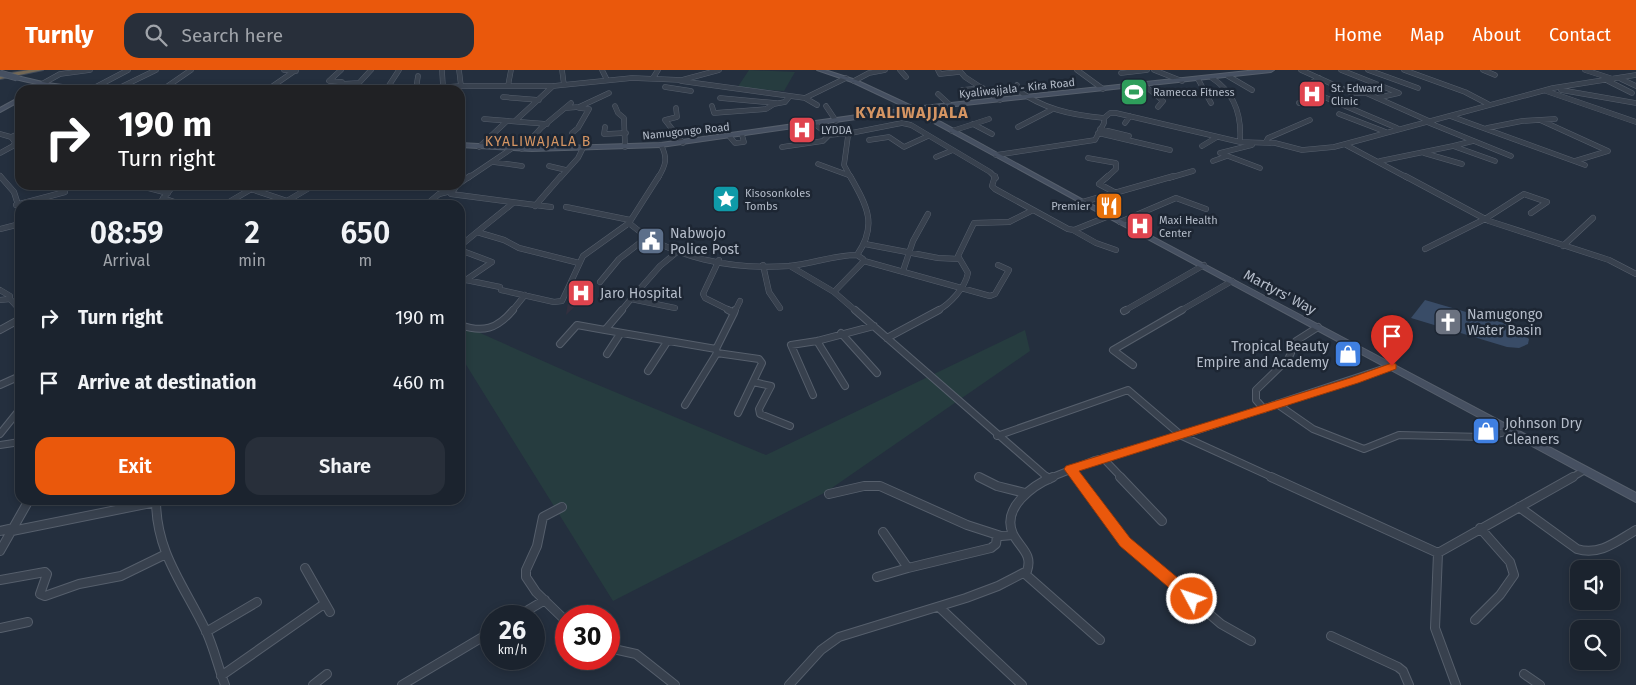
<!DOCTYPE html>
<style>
body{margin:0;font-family:"Fira Sans",sans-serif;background:#282f3a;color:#f1f3f6;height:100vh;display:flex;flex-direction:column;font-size:19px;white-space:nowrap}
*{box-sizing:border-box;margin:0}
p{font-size:16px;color:#a0a4aa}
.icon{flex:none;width:28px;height:28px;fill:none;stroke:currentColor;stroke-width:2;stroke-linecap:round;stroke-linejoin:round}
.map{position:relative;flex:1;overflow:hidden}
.drawer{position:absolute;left:15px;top:130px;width:450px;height:305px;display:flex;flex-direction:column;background:#1b232e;border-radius:15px;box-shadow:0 2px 8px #0003,0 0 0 1px #39404a}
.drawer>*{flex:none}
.guide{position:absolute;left:15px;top:15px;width:450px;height:105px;border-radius:15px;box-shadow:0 2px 8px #0003,0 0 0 1px #39404a;background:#202124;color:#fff;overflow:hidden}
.controls{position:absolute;left:1570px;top:490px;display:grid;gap:10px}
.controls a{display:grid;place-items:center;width:50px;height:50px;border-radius:10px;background:#1b232e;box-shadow:0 2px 8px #0003,0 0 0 1px #39404a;font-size:25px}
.speed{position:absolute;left:480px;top:535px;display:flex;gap:10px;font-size:25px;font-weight:700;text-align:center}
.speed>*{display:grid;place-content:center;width:65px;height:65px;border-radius:50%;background:#1b232e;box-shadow:0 2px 8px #0003,0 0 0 1px #39404a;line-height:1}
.speed small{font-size:12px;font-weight:400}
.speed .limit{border:8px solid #d22;background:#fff;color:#111}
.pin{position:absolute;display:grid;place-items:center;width:42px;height:42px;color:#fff;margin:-51px -21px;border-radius:50% 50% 50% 0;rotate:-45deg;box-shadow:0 0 5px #0007}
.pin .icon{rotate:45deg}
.me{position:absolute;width:55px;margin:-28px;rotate:310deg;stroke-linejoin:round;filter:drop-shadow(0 0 4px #0008)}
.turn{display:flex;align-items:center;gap:18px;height:105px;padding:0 20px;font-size:22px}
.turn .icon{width:65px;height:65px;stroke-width:2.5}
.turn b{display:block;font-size:35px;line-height:42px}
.eta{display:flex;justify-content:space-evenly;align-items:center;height:85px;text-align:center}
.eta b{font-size:30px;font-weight:600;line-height:35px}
.action{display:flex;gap:10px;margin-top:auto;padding:10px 20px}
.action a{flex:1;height:58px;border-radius:15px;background:#ea580c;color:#fff;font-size:20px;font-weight:600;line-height:58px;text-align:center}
.action a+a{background:#282f3a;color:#f1f3f6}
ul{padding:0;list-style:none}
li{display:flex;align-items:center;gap:15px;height:65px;padding:0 20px}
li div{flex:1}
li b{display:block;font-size:19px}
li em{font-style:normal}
header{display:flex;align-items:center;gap:30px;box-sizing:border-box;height:70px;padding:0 25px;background:#ea580c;color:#fff}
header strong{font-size:24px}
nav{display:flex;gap:28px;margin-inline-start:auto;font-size:18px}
.search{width:350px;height:45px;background:#282f3a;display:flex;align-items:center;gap:12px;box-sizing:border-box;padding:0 18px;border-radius:15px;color:#a0a4aa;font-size:19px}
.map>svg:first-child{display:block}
</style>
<header>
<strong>Turnly</strong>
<div class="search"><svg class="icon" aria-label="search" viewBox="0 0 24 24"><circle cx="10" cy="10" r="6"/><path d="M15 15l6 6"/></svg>Search here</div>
<nav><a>Home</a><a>Map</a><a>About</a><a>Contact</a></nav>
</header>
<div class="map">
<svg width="1636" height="615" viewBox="0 0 1636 615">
<rect width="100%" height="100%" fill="#242f3e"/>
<path fill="#32303f" d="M576,213L596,216L566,245L568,232Z"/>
<path fill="#263c3f" d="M749,0L795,2L784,21L737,18Z
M460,254L579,307L766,385L1025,260L1030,281L826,422L613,531L460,285Z"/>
<path fill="#394c67" d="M1425,230L1514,256L1529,269L1528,274L1519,278L1507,277L1411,248Z"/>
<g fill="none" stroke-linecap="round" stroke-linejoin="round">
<g stroke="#565f6c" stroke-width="5.5">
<path id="street-far3" d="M284,0L296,1
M341,0L329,11L342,12
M442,0L443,17
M459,0L461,16
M562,0L564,15
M602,0L607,10
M900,0L906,7
M938,0L940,4L959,2
M959,0L965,7L1000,30
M1077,0L1103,19
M1154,0L1182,11
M1301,0L1352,23H1366L1429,51
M1341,0L1399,23L1377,28
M1368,0L1418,18
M1404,0L1465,22L1488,34
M1483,0L1495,5
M1585,0L1613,9
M1121,3L1147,0
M1228,6L1252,20
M653,8L658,0
M1212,8C1235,23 1242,45 1240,72
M1319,8L1303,18L1397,58
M1198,9L1211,33
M1621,9L1636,16
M681,11L805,28L817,35
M854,11L869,3L885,0
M1608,11L1632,23
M42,14L60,4L90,0
M340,14L359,13L371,0
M1017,15L1015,18C1042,39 1071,45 1104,48L1110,43H1116L1240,72L1275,73L1302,80L1334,77L1553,18L1636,5
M1144,15L1163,31L1158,37
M508,16L511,0
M665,17L691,21
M416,19L418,6
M90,20L128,0
M115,20L156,0
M162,20L191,0
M267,20L296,0
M386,20L399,0
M405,20L461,16H553L632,8L682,10L719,0
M962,20L983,18
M1561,20L1636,33
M1546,21L1636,52
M938,24L950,35
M503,27L539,30
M720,28L776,33
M805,28L846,8
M1299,33L1321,27
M615,36L618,43L624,48L625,77
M712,36L714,43L766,39L774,34L785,32L789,27
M826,36L836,51
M566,38L579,37L609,23
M676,38L677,47L665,50L683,73
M1339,44L1386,62
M460,46L462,44
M1450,46L1585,95
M484,49L547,54
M1540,50L1608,81L1575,91
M515,51L553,16
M1427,52L1511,86
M1125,53L1130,46
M973,54L992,64
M816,55L829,65L851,63
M605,57L604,64L626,63
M1018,57L1051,40
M1487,58L1522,51L1555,49
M1100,59L1129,66
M952,61L989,49
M572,63L578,58L589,39L579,38
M1098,63L1170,80
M0,64L11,67
M730,67L735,73L744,72L742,65
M869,70L889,67L904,77L928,66
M1266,72L1268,68L1310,50
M1252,75L1220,83L1260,98
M1346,75L1408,108
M1202,76L1217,67
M1453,76L1473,71
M479,77L507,51
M782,77L823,71L829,65
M522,79L541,58L571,33
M0,83L13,76L15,72L11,67L20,63
M1424,83L1462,94
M996,85L1095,70L1104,53V48
M936,87L953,80
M1088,88L1116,93V99L1106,108
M1213,91L1227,86
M1380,91L1453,76L1495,91
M493,92L522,96
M818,94L848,105
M549,96L566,100
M0,106L1,108
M468,108L511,79
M560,108L578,88L583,78
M658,108C666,95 668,88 661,75
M851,108L844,95L848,66L851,63L902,53L911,55L990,102L996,108
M1169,108L1193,101"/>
</g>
<g stroke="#565f6c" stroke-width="6">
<path id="street-far2" d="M0,106L14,122L20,141
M659,106L629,153C670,189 735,200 789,196C812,194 833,185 857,185C878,155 867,136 850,106
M995,106L992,116L995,119L1068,159L1074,160L1109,146
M1108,106L1099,114L1116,123
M1405,106L1489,151L1609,190L1636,204
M460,113L470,106
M431,115L445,121
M457,115L451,124L551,137
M141,116L168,123
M251,119L299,135
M163,128L183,135
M287,131L314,115
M1083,132L1174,106
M513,133L477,162L504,170L519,178L579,193
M16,135L65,122
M158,135L174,115
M224,135L258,115
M426,135L439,124L451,121
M535,136L561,106
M566,137L630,150
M1120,152L1176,128L1206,139
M0,159L20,154
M1073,160L1096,173L1116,180
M865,174L938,188L959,189
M460,176L477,162
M1563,176L1593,148
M1425,179L1485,149L1524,124L1547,132L1531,143
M460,180L492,192L460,214
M719,190L703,224L705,228L731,241
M864,191L990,226L995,224L1009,200L998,195
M763,195L769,222L780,238
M790,196L834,222L856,241
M903,201L913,171L928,144
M466,210L500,217
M600,212L619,189L646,168
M0,220L10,226V229
M501,220L554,232L562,231L583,186L629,153
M834,222L863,192V189L857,185
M0,230L10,229L20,240
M675,238L631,229L660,196L677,182
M512,241L525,225
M621,241L631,229
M735,241L740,231
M937,241C950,234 965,218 968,203L958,186L974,153L1009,152L1033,140
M1124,241L1204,195
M1180,241L1232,211"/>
</g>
<g stroke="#565f6c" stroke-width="8">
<path id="street-far1" d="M622,240L605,260L716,279
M855,240L1048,408
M1124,241L1126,240
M734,243L735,240
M460,255C483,263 497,259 513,240
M0,260L20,249
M841,263L877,303
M887,268L939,240
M817,271L845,316
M1296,271L1318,257
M560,274L577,255L605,260
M717,283L759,289L762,293L738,343
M607,284L620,264
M1133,295L1113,280L1182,240
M648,301L667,272
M753,312L771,316L759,339L760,344L790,356
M0,315L20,306
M813,325L791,275L817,271L874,256
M1277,334L1313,359L1364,379L1399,365L1483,367L1510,361
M685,335L717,283L716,279L734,243L728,240
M1264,339L1256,330V320L1288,289L1291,283
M0,364L20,339
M997,366L1128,320L1182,366L1274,408
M0,375L20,372
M1103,388L1122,408
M1070,399L1077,408
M979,407L981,408
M1050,408L1095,390L1183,365L1392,296
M1571,408L1585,400"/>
</g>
<g stroke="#565f6c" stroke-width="10">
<path id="street" d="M979,407L997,416L1025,423
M1046,407L1049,409
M1076,407L1125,472L1221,554L1251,571
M1120,407L1162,451
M1271,407L1438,483
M829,424L864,416H880L967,455L1001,466L1013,465
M156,430C156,483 184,515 206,561C214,578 218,597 225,615
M562,437L543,447L537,476L526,500V507L536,522L566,551
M1519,437L1577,479C1600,486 1617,471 1636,460
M0,461L13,458
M12,461L156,432
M883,462L908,498L991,478L996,474L997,466
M0,481L29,430
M1438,483L1573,407
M1438,483L1435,558L1456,615
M305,498L330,542
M1024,503L1100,570
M877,507L908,498
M0,510L45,502L47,504L40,524L45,526L79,514L121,506L164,485
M939,537L1022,615
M518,546L545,530
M1475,550L1500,525L1514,505L1510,492L1480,458
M0,558L28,552
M206,562L257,532
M1331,566L1398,597L1403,601L1409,615
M609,578L636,584L675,615
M1524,604L1540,615
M221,606L324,534
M313,615L327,604
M402,615L491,562
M789,615L821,580L839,567L966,528L998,516L1027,501C1033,484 1020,478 1013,464C1001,438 1033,415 1053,407"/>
</g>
<g stroke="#565f6c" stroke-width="2">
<path id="secondary" d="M817,0H825L856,10L914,37L1257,0H1274L1271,2L919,40L1085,131L1636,423V432L1081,133L912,41L661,77L532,81L460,77V73L532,77L661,73L907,38L852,12Z
M17,6L47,13L86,18L89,20C63,20 40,15 15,9V7Z
M20,27V31L0,42V38Z"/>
</g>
<g stroke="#434c59" stroke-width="2">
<path id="highway" d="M29,0H43L0,9V5Z"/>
</g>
<use href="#street-far3" stroke="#38414e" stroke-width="4.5"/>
<use href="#street-far2" stroke="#38414e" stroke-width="5"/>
<use href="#street-far1" stroke="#38414e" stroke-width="6"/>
<use href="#street" stroke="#38414e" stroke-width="8"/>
<use href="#secondary" fill="#465061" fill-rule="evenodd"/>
<use href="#highway" fill="#746855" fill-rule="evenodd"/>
<g stroke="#565f6c" stroke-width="7" stroke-linecap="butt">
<path id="secondary-bridge" d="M0,3L17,8"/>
</g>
<use href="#secondary-bridge" stroke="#465061" stroke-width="5.5"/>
</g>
<path fill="#ea580c" stroke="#983908" d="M1392,293L1396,294V299L1358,313L1079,401L1130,468L1197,524L1199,529L1197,533L1192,535L1187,533L1120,476L1064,399L1066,396L1350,308Z"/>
<defs>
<g id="stadium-square" transform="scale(1.4375)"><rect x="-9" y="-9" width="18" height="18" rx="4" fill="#2e9e5b" stroke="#1d2633"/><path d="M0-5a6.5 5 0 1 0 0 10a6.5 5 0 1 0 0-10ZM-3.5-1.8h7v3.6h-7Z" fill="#fff"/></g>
<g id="hospital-square" transform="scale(1.4375)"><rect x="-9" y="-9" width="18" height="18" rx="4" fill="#e0444e" stroke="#1d2633"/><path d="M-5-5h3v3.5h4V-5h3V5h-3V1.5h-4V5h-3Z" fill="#fff"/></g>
<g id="sight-square" transform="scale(1.4375)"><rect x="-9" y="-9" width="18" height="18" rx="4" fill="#0f9aa8" stroke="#1d2633"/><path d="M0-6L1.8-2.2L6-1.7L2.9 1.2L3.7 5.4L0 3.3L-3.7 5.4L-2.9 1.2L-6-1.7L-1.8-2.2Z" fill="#fff"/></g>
<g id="restaurant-square" transform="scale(1.4375)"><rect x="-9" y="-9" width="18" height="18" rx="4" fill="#e8710a" stroke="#1d2633"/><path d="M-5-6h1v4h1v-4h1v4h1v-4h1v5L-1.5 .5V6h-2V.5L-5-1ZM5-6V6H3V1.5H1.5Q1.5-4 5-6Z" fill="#fff"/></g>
<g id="civic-square" transform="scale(1.4375)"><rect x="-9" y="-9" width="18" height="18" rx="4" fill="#5c6f8a" stroke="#1d2633"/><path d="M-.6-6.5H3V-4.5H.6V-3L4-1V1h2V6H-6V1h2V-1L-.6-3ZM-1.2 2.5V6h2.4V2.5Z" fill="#fff"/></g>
<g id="church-square" transform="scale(1.4375)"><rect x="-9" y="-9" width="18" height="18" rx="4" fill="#6b7280" stroke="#1d2633"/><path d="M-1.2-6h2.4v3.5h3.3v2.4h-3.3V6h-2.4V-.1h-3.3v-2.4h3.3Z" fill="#fff"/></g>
<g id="shop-square" transform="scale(1.4375)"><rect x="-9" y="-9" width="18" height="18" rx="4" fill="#3f7fe0" stroke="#1d2633"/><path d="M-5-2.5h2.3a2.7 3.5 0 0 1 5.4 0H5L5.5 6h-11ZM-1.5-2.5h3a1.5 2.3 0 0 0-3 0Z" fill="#fff"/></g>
</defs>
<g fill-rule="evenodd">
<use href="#stadium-square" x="1134" y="22"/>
<use href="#hospital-square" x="1312" y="24"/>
<use href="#hospital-square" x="802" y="60"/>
<use href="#sight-square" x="726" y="129"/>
<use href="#restaurant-square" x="1109" y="136"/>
<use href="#hospital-square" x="1140" y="156"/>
<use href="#civic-square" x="651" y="171"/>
<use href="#hospital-square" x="581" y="223"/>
<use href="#church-square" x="1448" y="252"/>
<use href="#shop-square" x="1348" y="284"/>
<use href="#shop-square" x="1486" y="361"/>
</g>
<g text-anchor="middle" stroke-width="5" stroke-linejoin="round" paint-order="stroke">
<g font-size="11" fill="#b4bcc9" stroke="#1d2633">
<text transform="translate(1017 18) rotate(-6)" y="4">Kyaliwajjala - Kira Road</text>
<text transform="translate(686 61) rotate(-6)" y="4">Namugongo Road</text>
</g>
<g font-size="11" fill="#b4bcc9" stroke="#1d2633" text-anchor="start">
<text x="1331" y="22">St. Edward<tspan x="1331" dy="13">Clinic</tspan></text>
<text x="1153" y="26">Ramecca Fitness</text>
<text x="821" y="64">LYDDA</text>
<text x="745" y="127">Kisosonkoles<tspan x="745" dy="13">Tombs</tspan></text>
<text x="1090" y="140" text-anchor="end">Premier</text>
<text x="1159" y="154">Maxi Health<tspan x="1159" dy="13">Center</tspan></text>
</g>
<g font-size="14" letter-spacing="1" fill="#d59563" stroke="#1d2633">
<text x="538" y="76">KYALIWAJALA B</text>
</g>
<g font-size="14" fill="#b4bcc9" stroke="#1d2633" text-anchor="start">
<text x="670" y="168">Nabwojo<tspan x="670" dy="16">Police Post</tspan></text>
<text x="600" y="228">Jaro Hospital</text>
<text x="1467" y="249">Namugongo<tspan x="1467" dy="16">Water Basin</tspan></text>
<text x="1329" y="281" text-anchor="end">Tropical Beauty<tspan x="1329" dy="16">Empire and Academy</tspan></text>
<text x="1505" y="358">Johnson Dry<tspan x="1505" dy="16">Cleaners</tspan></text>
</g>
<g font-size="14" fill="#b4bcc9" stroke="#1d2633">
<text transform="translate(1280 222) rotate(28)" y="5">Martyrs' Way</text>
</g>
<g font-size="16" font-weight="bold" letter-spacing="1" fill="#d59563" stroke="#1d2633">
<text x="912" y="48">KYALIWAJJALA</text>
</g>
</g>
</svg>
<div class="controls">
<a><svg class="icon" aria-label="sound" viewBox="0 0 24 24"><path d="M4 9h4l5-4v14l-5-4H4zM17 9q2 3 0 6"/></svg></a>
<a><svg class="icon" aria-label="search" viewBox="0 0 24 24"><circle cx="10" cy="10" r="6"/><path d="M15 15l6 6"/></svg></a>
</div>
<div class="speed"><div>26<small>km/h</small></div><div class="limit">30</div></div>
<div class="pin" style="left:1392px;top:296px;background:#d93025"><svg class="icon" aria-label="arrive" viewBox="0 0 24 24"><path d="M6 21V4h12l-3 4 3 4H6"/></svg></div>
<svg class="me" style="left:1192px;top:529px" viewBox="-20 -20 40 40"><circle r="17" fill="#ea580c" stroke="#fff" stroke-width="3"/><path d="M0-11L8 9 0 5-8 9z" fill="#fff"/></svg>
<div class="guide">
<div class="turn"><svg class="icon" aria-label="right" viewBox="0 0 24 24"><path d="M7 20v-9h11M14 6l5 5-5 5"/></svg><div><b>190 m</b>Turn right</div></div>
</div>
<section class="drawer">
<div class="eta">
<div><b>08:59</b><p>Arrival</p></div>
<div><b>2</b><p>min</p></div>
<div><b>650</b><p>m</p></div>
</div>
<ul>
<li><svg class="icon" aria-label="right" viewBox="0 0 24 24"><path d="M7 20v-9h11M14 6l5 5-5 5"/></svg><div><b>Turn right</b></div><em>190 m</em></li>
<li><svg class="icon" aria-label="arrive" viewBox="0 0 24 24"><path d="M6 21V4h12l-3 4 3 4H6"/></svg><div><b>Arrive at destination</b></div><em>460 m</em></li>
</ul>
<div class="action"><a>Exit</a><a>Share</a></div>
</section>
</div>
